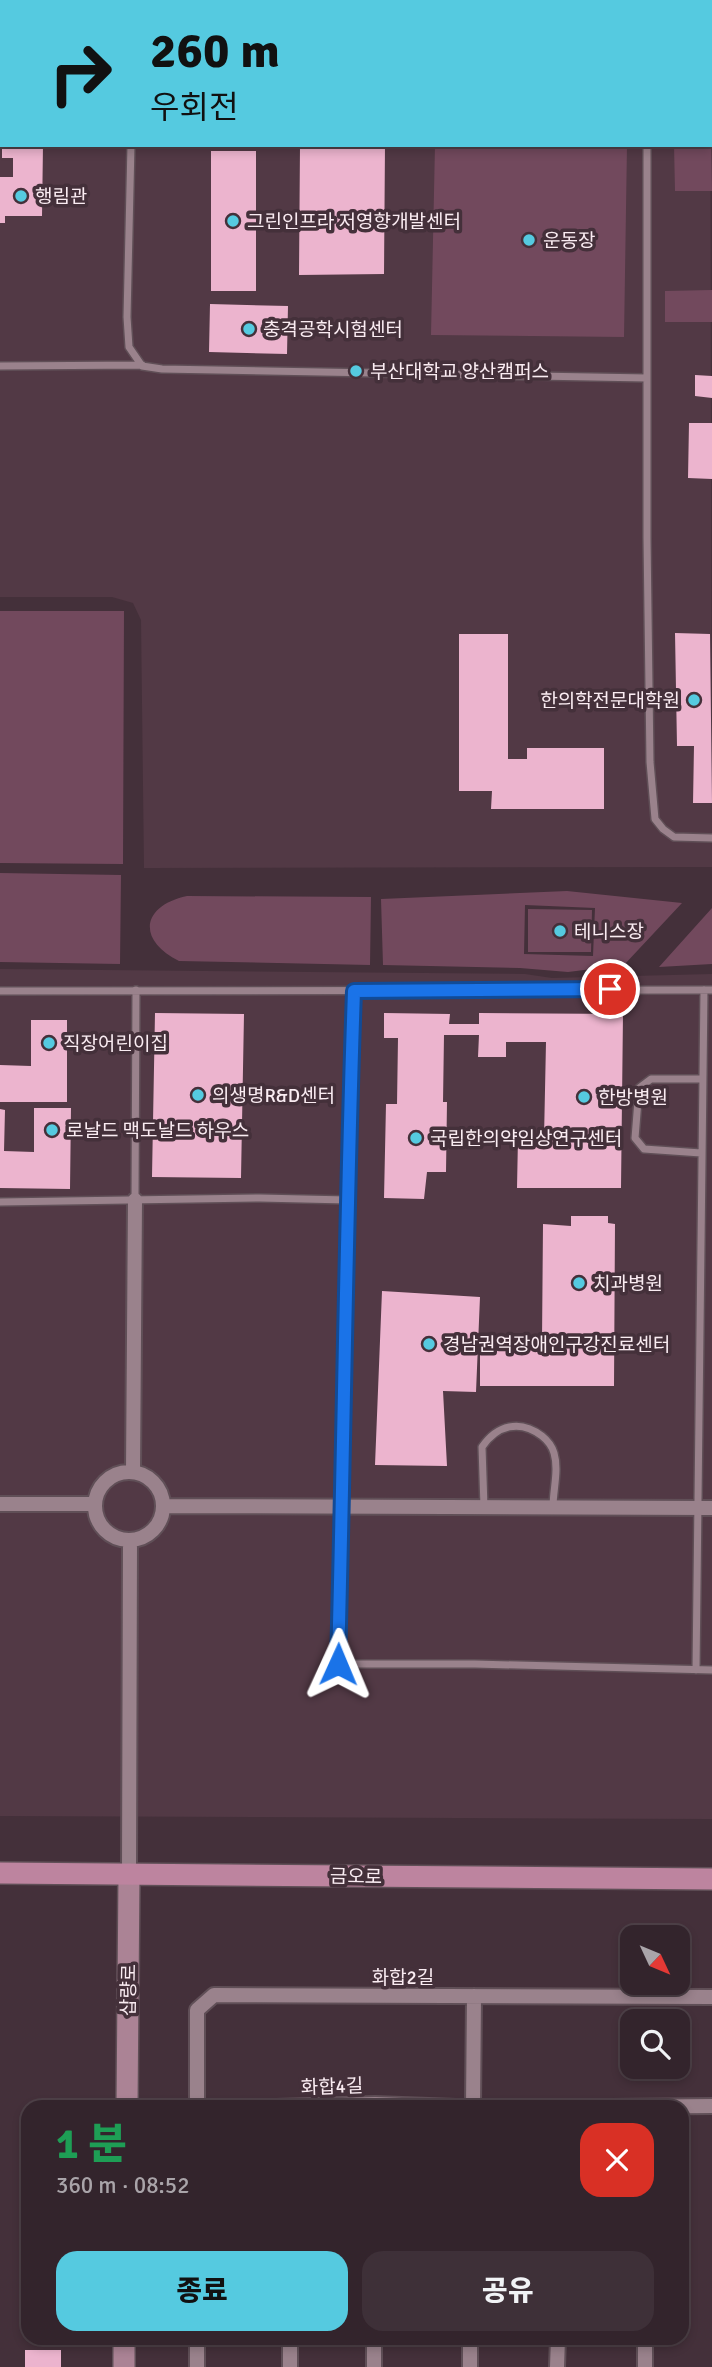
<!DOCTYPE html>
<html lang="ko">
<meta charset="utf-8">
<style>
body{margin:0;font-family:Signika,"Noto Sans KR",sans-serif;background:#3e3038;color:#f1f3f6;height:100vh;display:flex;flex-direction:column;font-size:26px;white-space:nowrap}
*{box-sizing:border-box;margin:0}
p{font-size:23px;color:#a9a4a9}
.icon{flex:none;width:38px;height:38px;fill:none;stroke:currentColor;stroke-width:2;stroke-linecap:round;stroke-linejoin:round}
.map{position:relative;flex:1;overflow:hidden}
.sheet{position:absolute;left:21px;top:2100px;width:668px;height:245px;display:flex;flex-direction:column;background:#33242c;border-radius:21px;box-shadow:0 4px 10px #0003,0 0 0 2px #4e4148}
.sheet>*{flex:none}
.guide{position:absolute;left:0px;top:0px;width:712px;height:147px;box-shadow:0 4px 10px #0003,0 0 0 2px #4e4148;background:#55cae0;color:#111;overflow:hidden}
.needle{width:46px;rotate:134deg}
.fabs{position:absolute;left:620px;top:1925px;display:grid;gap:14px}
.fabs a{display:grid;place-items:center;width:70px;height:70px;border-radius:14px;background:#33242c;box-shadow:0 4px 10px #0003,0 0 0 2px #4e4148;font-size:35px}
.pin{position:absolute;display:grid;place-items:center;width:60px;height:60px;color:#fff;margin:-30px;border:4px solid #fff;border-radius:50%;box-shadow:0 2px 7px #0007}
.me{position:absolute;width:77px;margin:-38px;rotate:1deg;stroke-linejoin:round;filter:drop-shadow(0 0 5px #0008)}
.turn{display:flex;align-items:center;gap:24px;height:147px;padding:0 35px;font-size:32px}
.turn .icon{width:91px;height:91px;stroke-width:2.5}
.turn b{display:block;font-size:49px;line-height:60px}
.round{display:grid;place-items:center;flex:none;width:74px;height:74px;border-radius:21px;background:#3e3038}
.summary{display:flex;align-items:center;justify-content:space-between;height:119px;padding:0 35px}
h1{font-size:42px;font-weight:800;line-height:52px;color:#1e9e55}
.action{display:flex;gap:14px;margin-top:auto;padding:14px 35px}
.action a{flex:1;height:80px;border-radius:21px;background:#55cae0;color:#111;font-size:28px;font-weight:800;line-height:80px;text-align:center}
.action a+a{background:#3e3038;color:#f1f3f6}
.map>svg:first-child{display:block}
</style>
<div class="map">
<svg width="712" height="2367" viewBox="0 0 712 2367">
<rect width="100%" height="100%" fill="#44303a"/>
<path fill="#523945" d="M710,3L712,867L144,868L141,620L133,603L112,597H0V8H2V145H710Z
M0,969L525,974L552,978L712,974V1819L0,1816Z"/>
<path fill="#72495d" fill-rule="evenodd" d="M710,53L712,191H675L674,145H710Z
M435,145H627L624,337L431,335Z
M712,290V322H665V291Z
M0,611H124L123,864L0,863Z
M0,873L121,875L120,964L0,962Z
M567,891L682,903L624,965L568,972L520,968L383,965L381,899ZM525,905L595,908L593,956L524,954Z
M187,896L371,897L370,965L179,961C137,940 141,906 187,896Z
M712,908V964L659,967Z
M528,909L592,910L591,952H528Z"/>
<path fill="#ecb4ce" d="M2,145H43L42,216H5V223H0V177H13V158H2Z
M300,145H385L384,274L299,275Z
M211,151H256V291H211Z
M210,304L288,306L287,354L209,352Z
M695,375L712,376V398L695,396Z
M689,423H712V479L688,478Z
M675,633L710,634L712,803H693L694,746H677Z
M459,634H508V759H527V748H604V809H491L492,791H459Z
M155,1013L244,1014L241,1178L152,1177Z
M384,1013L450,1014L449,1024H479V1013L623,1014L621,1188H517L518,1137L544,1138L546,1042H506V1057H478L479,1035H444L443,1102H447L446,1172H427L424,1199L384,1198L386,1104H397L398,1038H384Z
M31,1020H67V1102H0V1065L31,1066Z
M34,1108H71L70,1189L0,1188V1109L5,1110L4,1151L34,1152Z
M571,1216H608V1223L615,1224L614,1386H480V1341H542L543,1224L571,1226Z
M382,1291L480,1297L476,1392L443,1391L447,1466L375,1465Z
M25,2350H61V2367H25Z"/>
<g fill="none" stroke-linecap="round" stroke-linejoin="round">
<g stroke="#604f57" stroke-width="10">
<path id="lane" d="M132,0V2
M0,25L2,26
M710,33H712
M131,145L127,317L129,347L142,366L162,369L647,378
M647,145V538L650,762L655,819L663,829L674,837L712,838
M0,366L142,365
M0,991L712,990
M354,991C347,1215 344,1440 338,1664H475L712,1670
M701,1153L644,1149L635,1138L639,1088L651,1079H703
M135,1200L136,990
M0,1202L260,1198L347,1200
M484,1507L482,1447C497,1425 520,1419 542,1436C547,1440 552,1446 554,1453C559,1470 553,1490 553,1507
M696,1670L704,990"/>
</g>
<g stroke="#604f57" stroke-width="18">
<path id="street" d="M133,1471L135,1200
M95 1506a34 34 0 1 1 68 0a34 34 0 1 1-68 0Z
M0,1504H95
M164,1506L712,1508
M129,1874L130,1541
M197,2107V2010L214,1995L712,1997
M276,2107L375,2104L456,2107
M473,2107L474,1996
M613,2107L712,2106
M645,2338V2367
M197,2367V2338
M290,2367V2338
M374,2367V2338
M470,2367V2338
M557,2367L558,2338"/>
</g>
<g stroke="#604f57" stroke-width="24">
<path id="secondary" d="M127,2107L129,1874
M124,2367V2338"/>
</g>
<g stroke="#604f57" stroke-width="24">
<path id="primary" d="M0,1873L712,1879"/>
</g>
<use href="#lane" stroke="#9a828c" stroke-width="7"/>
<use href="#street" stroke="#9a828c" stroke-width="14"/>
<use href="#secondary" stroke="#ab8395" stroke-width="21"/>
<use href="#primary" stroke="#bd849f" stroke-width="21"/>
</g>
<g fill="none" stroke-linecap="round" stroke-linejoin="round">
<g stroke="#114b97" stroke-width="18">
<path id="route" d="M338,1664C344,1440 346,1215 354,991L610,989"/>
</g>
<use href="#route" stroke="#1a73e8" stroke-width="12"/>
</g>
<g fill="#55cae0" stroke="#44303a" stroke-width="2.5">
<circle cx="21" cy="196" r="7"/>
<circle cx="233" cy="221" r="7"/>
<circle cx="529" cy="240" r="7"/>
<circle cx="249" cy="329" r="7"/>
<circle cx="356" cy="371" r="7"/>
<circle cx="694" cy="700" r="7"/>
<circle cx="560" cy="931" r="7"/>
<circle cx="49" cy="1043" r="7"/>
<circle cx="198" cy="1095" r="7"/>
<circle cx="584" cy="1097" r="7"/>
<circle cx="52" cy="1130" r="7"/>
<circle cx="416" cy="1138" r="7"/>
<circle cx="579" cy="1283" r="7"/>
<circle cx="429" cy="1344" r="7"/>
</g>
<g text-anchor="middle" stroke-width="7" stroke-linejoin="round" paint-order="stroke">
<g font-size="19" fill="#faecf2" stroke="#44303a" text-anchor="start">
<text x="35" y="203">행림관</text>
<text x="247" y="228">그린인프라 저영향개발센터</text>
<text x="543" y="247">운동장</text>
<text x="263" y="336">충격공학시험센터</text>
<text x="370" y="378">부산대학교 양산캠퍼스</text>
<text x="680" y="707" text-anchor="end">한의학전문대학원</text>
<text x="574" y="938">테니스장</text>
<text x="63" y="1050">직장어린이집</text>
<text x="212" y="1102">의생명R&amp;D센터</text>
<text x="598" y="1104">한방병원</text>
<text x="66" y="1137">로날드 맥도날드 하우스</text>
<text x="430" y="1145">국립한의약임상연구센터</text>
<text x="593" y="1290">치과병원</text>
<text x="443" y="1351">경남권역장애인구강진료센터</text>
</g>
<g font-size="19" fill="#faecf2" stroke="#44303a">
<text transform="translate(356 1876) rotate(1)" y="7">금오로</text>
<text x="403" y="1984">화합2길</text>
<text transform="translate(128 1990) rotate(-89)" y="7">삽량로</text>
<text transform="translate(332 2086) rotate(-2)" y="7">화합4길</text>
</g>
</g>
</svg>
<div class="fabs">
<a><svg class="needle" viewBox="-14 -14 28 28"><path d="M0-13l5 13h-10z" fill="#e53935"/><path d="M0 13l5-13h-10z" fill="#a9a4a9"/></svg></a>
<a><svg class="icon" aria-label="search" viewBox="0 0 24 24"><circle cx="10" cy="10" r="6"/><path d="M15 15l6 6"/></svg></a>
</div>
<div class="pin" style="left:610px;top:989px;background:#d93025"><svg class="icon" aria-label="arrive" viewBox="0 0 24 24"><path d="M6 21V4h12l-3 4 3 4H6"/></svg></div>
<svg class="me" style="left:338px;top:1664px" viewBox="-20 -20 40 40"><path d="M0-17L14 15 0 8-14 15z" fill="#1a73e8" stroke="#fff" stroke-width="4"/></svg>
<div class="guide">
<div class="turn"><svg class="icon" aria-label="right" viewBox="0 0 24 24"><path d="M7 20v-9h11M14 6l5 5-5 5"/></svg><div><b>260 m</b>우회전</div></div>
</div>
<section class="sheet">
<div class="summary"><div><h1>1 분</h1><p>360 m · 08:52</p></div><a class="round" style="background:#d93025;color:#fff"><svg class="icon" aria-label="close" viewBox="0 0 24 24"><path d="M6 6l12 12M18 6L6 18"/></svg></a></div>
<div class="action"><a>종료</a><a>공유</a></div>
</section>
</div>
